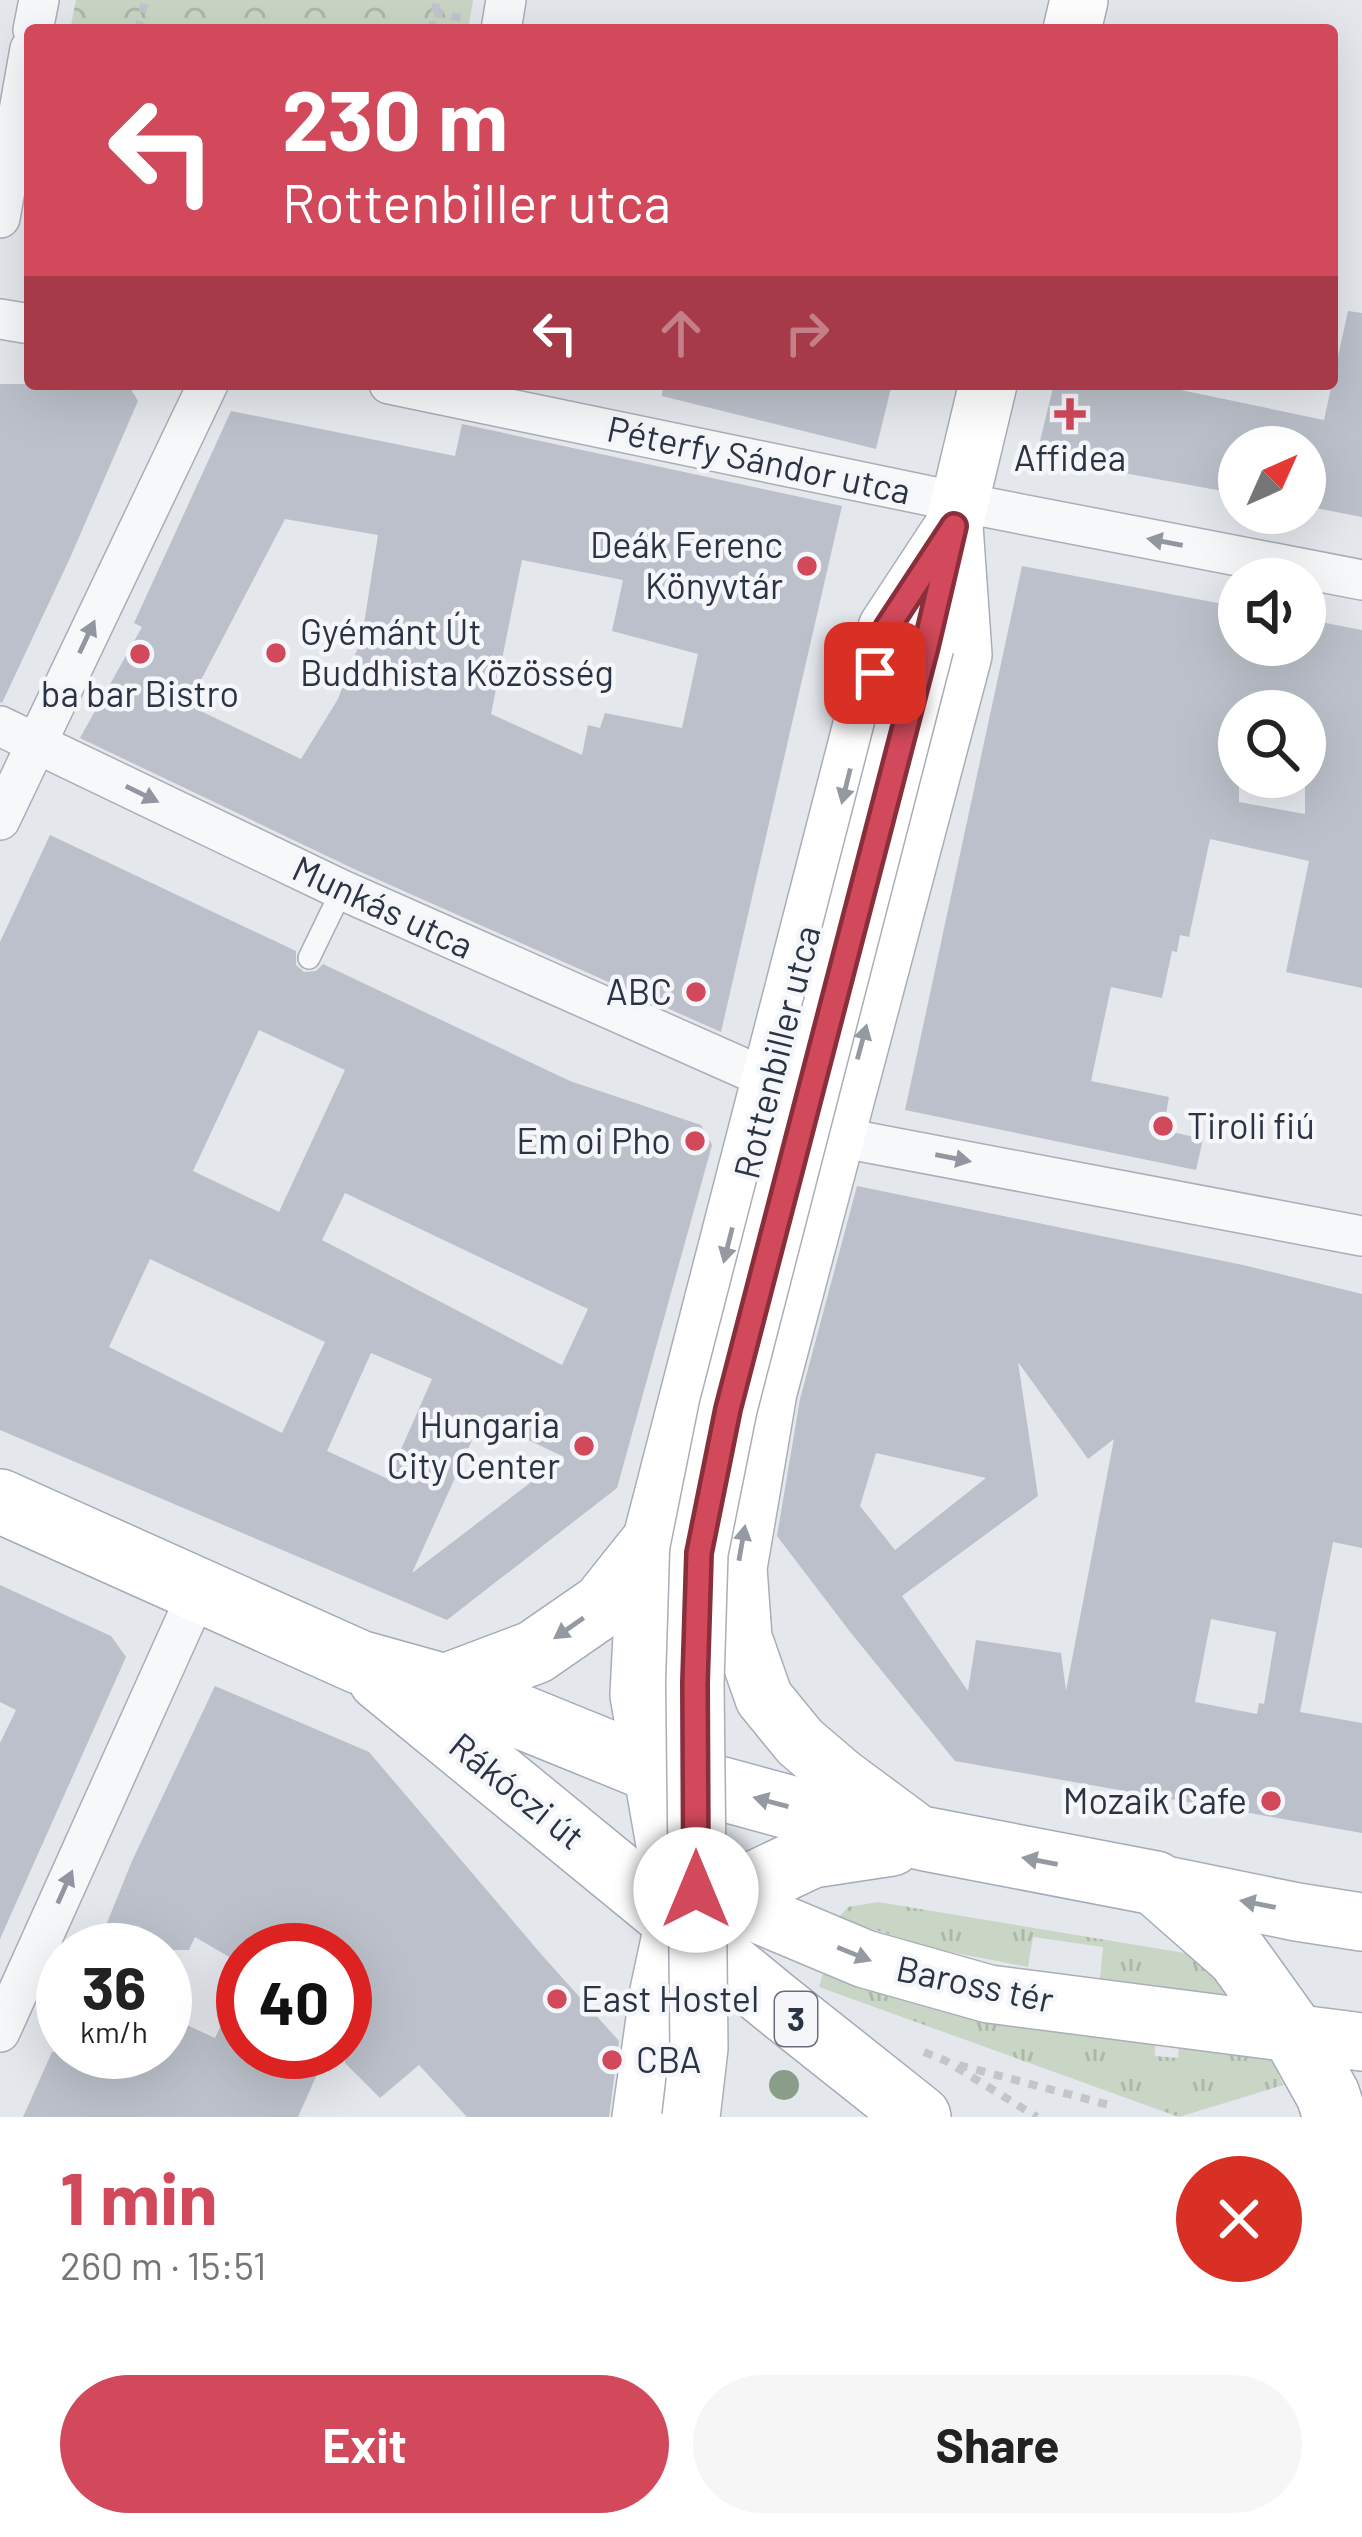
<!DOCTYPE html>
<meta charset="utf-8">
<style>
body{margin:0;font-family:Barlow,sans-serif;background:#f6f6f6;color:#222;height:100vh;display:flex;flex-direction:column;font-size:45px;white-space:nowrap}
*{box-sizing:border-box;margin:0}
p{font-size:39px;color:#767676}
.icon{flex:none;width:66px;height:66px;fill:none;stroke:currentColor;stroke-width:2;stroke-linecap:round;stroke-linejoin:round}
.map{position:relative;height:2117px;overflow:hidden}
.drawer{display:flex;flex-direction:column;background:#fff;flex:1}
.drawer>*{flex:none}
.hud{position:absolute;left:24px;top:24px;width:1314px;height:366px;border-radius:12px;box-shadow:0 12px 48px #0002;background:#d1495b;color:#fff;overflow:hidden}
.needle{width:78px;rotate:45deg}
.fabs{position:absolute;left:1218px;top:426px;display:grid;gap:24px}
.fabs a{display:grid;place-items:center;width:108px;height:108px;border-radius:50%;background:#fff;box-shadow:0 12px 48px #0002;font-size:60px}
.speed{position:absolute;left:36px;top:1923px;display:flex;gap:24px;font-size:60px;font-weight:700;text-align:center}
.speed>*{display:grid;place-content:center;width:156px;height:156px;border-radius:50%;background:#fff;box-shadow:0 12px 48px #0002;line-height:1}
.speed small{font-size:30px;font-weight:400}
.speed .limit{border:18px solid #d22;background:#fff;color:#111}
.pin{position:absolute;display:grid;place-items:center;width:102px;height:102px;color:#fff;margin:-51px;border-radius:24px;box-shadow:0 6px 18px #0006}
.me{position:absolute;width:132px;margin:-66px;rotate:0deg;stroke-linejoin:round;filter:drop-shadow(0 0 9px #0008)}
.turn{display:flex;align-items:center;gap:42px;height:252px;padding:0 60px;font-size:54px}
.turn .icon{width:156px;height:156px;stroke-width:2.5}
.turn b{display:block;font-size:84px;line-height:102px}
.lanes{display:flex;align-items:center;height:114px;padding:0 60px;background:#0003;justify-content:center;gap:60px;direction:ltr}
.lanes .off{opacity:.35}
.round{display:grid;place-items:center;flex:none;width:126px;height:126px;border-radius:63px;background:#f6f6f6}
.head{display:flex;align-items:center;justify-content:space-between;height:204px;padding:0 60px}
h1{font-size:72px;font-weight:700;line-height:90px;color:#d1495b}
.cta{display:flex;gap:24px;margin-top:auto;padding:24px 60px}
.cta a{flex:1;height:138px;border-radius:72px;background:#d1495b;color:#fff;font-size:48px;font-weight:700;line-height:138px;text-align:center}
.cta a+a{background:#f6f6f6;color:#222}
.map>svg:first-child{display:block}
</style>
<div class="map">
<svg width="1362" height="2117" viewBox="0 0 1362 2117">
<defs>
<pattern id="grass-tufts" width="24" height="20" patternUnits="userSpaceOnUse" patternTransform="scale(3)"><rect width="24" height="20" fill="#c9d6c5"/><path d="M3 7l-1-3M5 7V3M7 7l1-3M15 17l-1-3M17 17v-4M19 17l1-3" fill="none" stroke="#adb8ab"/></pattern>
<pattern id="forest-crowns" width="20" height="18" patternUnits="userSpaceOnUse" patternTransform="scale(3)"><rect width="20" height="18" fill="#c9d6c5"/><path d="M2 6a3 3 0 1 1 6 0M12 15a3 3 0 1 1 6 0" fill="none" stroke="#adb8ab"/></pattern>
</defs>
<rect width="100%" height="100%" fill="#e4e7ec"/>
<path fill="url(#grass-tufts)" d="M878,1902L1191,1954L1227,1986L1224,1997L1100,1979L1103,1947L1033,1937L1028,1967L934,1949L838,1918L848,1907Z
M824,1970L1155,2041V2056L1178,2058L1179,2044L1271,2056L1283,2085L1179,2117L819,1987Z"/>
<path fill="url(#forest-crowns)" d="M76,0H473L468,30H70Z"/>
<path fill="#bbc0ca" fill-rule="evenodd" d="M1348,311L1362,313V517L1305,506V447H1239V494L1036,457L1054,384H1152L1324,420Z
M0,384H128L138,401L70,558L2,703L0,702Z
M663,384H892L876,449L662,396Z
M231,411L455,456L462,424L842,506L721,1032L352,868L80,738L142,627L134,623ZM285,519L378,535L362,637L338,699L301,759L188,705ZM522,560L623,580L612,631L698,654L682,728L605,713L600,728L588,725L582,755L491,714Z
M1022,566L1239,607V645H1305V619L1362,630V988L1286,972L1309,861L1210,839L1189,937L1180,935L1177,952L1172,951L1162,998L1111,987L1091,1081L1169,1097L1163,1130L1203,1139L1196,1170L905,1110ZM1239,711H1305V814L1239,802Z
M50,835L296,951V965L304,972L316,971L323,964L570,1081L701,1125L712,1145L617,1488L447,1620L0,1430V942ZM259,1030L345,1070L279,1212L193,1171ZM345,1193L588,1309L562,1365L322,1240ZM150,1259L325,1342L282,1433L109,1347ZM371,1353L432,1379L388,1479L327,1451ZM482,1418L564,1457L412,1573Z
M857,1186L1243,1265L1362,1294V1548L1333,1542L1300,1712L1362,1723V1833L955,1761L851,1633L777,1536L800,1399ZM1018,1362L1088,1459L1114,1439L1066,1691L1061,1653L976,1640L968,1691L902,1596L1038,1496ZM876,1453L986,1478L895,1550L860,1506ZM1211,1619L1276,1632L1264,1704L1259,1703L1257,1714L1195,1702Z
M0,1585L111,1636L126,1657L0,1939V1743L16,1710L0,1702Z
M215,1686L369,1752L541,1954L619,2041L609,2117H467L419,2065L380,2098L345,2063V1950H243V1965L195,1937L189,1950H96L132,1861Z
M243,1979V2052H327L298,2117H23L52,2052H165V2015L215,2038Z"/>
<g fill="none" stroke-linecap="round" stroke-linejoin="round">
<g stroke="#a9aeb7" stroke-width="24">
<path id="lane" d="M309,958L342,890"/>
</g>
<g stroke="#a9aeb7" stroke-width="42">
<path id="street" d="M33,30L39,0
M501,30L506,0
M0,218L30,49
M0,319L30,324
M389,384L959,502L1362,580
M0,726L342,890L770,1080
M0,820L208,384
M838,1137L1362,1236
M0,2032L199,1590"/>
</g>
<g stroke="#a9aeb7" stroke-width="60">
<path id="secondary" d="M1072,30L1079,0
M922,1837L841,1777L800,1742L764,1698L743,1638L738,1568L768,1392L963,655L954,526L988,384
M1155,1883L1297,1912L1362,1922
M693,1887L865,1959L989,1994L1362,2042
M641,2117L659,1991L674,1921L671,1879L639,1695L644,1596L650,1546L887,628L954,526"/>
</g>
<g stroke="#a3abb8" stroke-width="66">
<path id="primary" d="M0,1501L359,1662L445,1686L652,1770L825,1817L926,1839L1155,1883L1238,1956L1294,2034L1328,2095L1335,2117
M380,1679L773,2001L919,2117
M445,1686L535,1652L603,1605L650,1546
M674,1921L812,1856L891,1844"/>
</g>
<path stroke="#c2c5cb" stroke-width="8" stroke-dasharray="9 9" stroke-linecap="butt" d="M434,13L468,19
M138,30L145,0
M431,30L437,0
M924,2052L946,2061L1037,2117
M959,2065L1109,2105"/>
<use href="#lane" stroke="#f7f8fa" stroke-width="21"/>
<use href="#street" stroke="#f7f8fa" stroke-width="39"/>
<use href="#secondary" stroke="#fff" stroke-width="57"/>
<use href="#primary" stroke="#fff" stroke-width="63"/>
<g stroke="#a9aeb7" stroke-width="60" stroke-linecap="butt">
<path id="secondary-bridge" d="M691,2117L699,2048L695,1683L699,1553L728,1409L925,646"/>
</g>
<use href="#secondary-bridge" stroke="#fff" stroke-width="57"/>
</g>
<circle fill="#899d89" cx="784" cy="2085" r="15"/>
<defs><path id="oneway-solid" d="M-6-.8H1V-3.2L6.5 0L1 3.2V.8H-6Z" transform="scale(3)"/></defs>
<g fill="#9196a0">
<use href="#oneway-solid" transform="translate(1165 542) rotate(-169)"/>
<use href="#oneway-solid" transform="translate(87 637) rotate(-65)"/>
<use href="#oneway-solid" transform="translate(142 794) rotate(26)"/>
<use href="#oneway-solid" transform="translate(953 1158) rotate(11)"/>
<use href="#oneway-solid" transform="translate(65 1887) rotate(-66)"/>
</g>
<g fill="#959aa2">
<use href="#oneway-solid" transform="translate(846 786) rotate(104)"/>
<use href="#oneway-solid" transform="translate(862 1042) rotate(-75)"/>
<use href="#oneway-solid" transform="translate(728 1245) rotate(104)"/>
<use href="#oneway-solid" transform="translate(742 1543) rotate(-80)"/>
<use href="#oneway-solid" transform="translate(569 1628) rotate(145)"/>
<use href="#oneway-solid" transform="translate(771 1802) rotate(-165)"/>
<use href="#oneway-solid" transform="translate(1040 1861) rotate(-169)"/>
<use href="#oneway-solid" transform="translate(1258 1904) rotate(-169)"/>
<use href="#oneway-solid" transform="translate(854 1954) rotate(22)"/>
</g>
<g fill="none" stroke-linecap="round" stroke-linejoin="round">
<g stroke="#882f3b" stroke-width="30">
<path id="route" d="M696,1890L695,1683L699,1553L728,1409L926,646L954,526L887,628L875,673"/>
</g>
<use href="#route" stroke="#d1495b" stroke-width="21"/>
</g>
<g fill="#d1495b" stroke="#f4f6f9" stroke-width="4.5">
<path d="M1064 396h12v12h12v12h-12v12h-12v-12h-12v-12h12z"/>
<circle cx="807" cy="566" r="12"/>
<circle cx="276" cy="653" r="12"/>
<circle cx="140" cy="654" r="12"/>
<circle cx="696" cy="992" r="12"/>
<circle cx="1163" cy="1126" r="12"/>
<circle cx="695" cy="1141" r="12"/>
<circle cx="584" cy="1446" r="12"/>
<circle cx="1271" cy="1801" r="12"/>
<circle cx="557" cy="1999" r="12"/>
<circle cx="612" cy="2060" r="12"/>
</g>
<g text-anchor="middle" stroke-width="9" stroke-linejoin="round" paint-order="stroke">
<rect fill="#f4f6f9" stroke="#676e7b" stroke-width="3" x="775" y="1992" width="42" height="54" rx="9"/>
<g font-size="33" font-weight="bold" fill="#2b3445">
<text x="796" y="2031">3</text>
</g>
<g font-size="36" fill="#2b3445" stroke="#f4f6f9" text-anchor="end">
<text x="1070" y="471" text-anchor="middle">Affidea</text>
<text x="783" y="558">Deák Ferenc<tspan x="783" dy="41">Könyvtár</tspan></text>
<text x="300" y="645" text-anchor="start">Gyémánt Út<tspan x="300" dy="41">Buddhista Közösség</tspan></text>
<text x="140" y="707" text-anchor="middle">ba bar Bistro</text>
<text x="672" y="1005">ABC</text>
<text x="1187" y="1139" text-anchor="start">Tiroli fiú</text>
<text x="671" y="1154">Em oi Pho</text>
<text x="560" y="1438">Hungaria<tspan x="560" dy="41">City Center</tspan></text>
<text x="1247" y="1814">Mozaik Cafe</text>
<text x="581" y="2012" text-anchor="start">East Hostel</text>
<text x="636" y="2073" text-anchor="start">CBA</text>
</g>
<g font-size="36" fill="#2b3445" stroke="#f4f6f9">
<text transform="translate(759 460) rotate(12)" y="13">Péterfy Sándor utca</text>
<text transform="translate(383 907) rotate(25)" y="13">Munkás utca</text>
<text transform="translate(777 1052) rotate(-76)" y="13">Rottenbiller utca</text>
<text transform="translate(517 1791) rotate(39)" y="13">Rákóczi út</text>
<text transform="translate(975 1984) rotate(12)" y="13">Baross tér</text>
</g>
</g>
</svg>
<div class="fabs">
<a><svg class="needle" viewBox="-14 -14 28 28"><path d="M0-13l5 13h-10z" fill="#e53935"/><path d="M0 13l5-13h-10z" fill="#767676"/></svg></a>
<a><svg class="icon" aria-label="sound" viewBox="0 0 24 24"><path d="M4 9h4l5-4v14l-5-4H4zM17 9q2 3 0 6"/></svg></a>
<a><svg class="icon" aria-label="search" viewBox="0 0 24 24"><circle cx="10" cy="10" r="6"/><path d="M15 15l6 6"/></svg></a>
</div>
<div class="speed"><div>36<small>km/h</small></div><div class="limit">40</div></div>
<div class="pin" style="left:875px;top:673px;background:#d93025"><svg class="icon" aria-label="arrive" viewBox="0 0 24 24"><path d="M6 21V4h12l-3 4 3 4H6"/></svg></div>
<svg class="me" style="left:696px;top:1890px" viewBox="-20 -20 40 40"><circle r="19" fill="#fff"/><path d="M0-13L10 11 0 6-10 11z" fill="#d1495b"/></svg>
<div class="hud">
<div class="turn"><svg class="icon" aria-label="left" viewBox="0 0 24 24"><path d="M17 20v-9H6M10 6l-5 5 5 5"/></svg><div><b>230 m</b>Rottenbiller utca</div></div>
<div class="lanes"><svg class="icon" aria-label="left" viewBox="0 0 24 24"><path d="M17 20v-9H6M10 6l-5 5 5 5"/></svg><svg class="icon off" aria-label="ahead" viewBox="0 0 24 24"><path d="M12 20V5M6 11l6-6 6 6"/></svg><svg class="icon off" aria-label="right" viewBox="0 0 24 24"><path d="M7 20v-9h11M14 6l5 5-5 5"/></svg></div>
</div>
</div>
<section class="drawer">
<div class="head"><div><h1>1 min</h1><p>260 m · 15:51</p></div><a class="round" style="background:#d93025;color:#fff"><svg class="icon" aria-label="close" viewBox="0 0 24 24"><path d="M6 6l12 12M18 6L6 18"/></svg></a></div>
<div class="cta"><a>Exit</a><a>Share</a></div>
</section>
